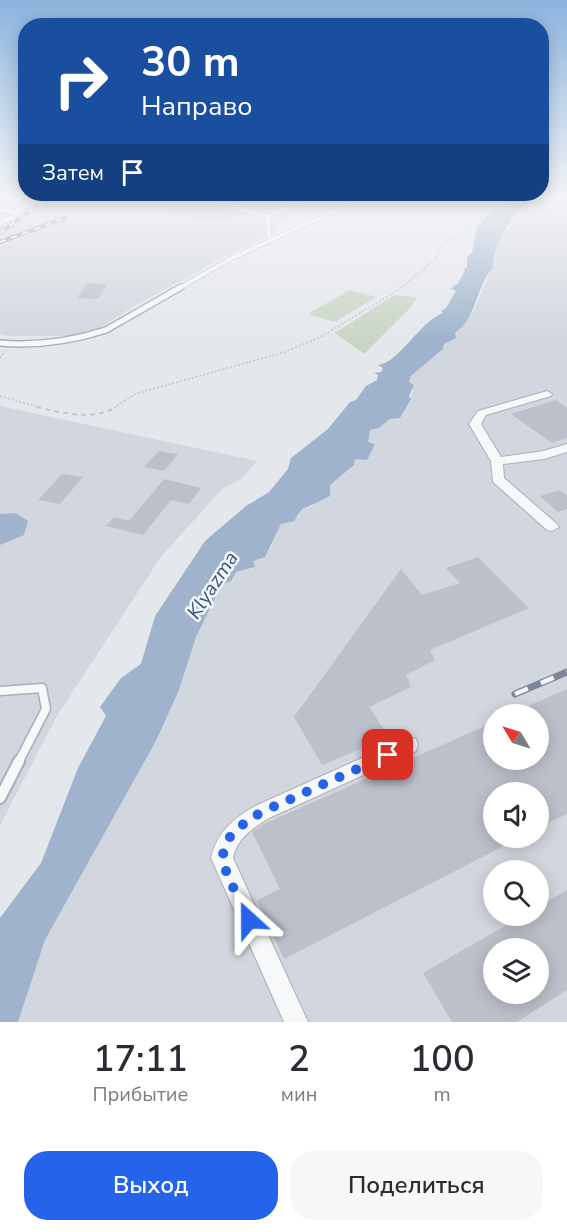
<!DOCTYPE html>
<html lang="ru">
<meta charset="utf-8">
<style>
body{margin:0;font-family:"Nunito Sans",sans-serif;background:#f7f7f7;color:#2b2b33;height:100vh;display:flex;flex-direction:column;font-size:22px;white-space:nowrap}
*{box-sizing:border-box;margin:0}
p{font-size:20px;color:#7c7c81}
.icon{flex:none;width:33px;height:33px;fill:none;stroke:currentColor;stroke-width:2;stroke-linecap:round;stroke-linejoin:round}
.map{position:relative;height:1022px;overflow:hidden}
.sheet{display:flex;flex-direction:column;background:#fff;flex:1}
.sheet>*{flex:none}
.banner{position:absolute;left:18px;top:18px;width:531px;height:183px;border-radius:24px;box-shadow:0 3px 15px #0003;background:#1a4fa0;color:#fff;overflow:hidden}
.needle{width:39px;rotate:308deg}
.tools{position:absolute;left:483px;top:704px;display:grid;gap:12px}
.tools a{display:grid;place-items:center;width:66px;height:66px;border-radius:50%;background:#fff;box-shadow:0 3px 15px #0003;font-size:30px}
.pin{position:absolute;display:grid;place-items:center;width:51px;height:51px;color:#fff;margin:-26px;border-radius:12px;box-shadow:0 3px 9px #0006}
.me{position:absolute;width:66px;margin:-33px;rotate:336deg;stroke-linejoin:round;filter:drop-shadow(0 0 4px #0008)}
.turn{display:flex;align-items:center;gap:21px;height:126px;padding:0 24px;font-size:27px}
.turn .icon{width:78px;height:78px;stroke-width:2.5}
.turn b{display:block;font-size:42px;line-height:51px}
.then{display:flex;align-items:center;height:57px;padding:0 24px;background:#0003;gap:12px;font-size:22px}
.eta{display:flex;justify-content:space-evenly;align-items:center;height:102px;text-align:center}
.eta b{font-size:36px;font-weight:600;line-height:42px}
.action{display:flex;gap:12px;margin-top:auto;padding:12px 24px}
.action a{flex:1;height:69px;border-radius:24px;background:#2563eb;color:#fff;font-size:24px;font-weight:600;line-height:69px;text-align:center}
.action a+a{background:#f7f7f7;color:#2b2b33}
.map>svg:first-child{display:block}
</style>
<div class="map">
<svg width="567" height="1022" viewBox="0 0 567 1022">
<rect width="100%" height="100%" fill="#e4e7ec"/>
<path fill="#d2d6de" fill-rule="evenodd" d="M0,196H295L314,201L283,222L274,233H266L263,239L227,255L131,308L97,330L71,336H9L0,334Z
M540,196H567V1022H18L45,940L156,741L179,690L196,637L222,584L236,572L254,568L253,561L270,549L281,524L298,517L302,509L312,507L329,494L330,485L354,465L355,459L375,444L368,442L370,430L379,428L390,419L400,418L411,400L413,385L409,382L411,376L443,349L444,344L451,339L474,311L492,266L497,242L531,200ZM494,714H538V759H494ZM494,792H538V837H494ZM494,870H538V915H494ZM494,948H538V993H494Z
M0,406L257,461L241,479L222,489L160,558L57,716L0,825Z"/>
<path fill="#c9d6c5" d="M350,290L376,297L335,322L308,314Z
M394,295L417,297L410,308L364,354L335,333Z"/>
<path fill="#9fb4cc" d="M505,196H540C515,207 491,245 493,268C477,282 477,319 455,333L456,338L444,344L443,349L411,376L409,382L414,385L409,396L411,399L400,418L390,419L379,428L370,430L368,442L375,444L367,460L355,459L354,465L330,485V496C320,501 313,505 302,509L294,521L281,524L265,557L253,561L255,567L236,572L231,581L222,584L196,637L179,690L156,741L45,940L18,1022H0V918L41,863L78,768L106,716L100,707L121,678L141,664L155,616L205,541L246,506L269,492L288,469L291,458L328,429L350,402L356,400L366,386L377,380L378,375L374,373L381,372L383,368L378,365C399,363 419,322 443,313L441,311L446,308L456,291L450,288L455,287L453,285L458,284L465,270L463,269L467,267V257L472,253L477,227Z
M16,513L28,521L24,535L0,545V514Z"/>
<path fill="#bbc0ca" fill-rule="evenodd" d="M211,196H271L291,201L270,210Z
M198,201L241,213L215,223L170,211Z
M87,283L107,284L98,299L77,298Z
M556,400L567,408V438L552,443L511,414Z
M159,451L178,454L164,471L144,467Z
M62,474L83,477L60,504L38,500Z
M164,479L201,488L189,504L171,500L143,535L106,526L114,517L129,521Z
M560,490L567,496V509L558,512L540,496Z
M478,557L529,608L430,650L435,660L406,675L411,687L369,707L389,737L322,765L294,717L401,569L422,595L460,583L446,568Z
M567,689V814L538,828V792H494V837H521L284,959L257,900L280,889L252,832L264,824L494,722V759H538V714H510Z
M567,890V990L517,1022H452L423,973L524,915H538V907ZM494,948H538V993H494Z"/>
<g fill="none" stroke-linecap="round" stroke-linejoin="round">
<g stroke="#a9aeb7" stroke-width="5">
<path id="lane-far3" d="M194,196L267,216
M0,210L16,212L15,216L0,223
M16,212L34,199
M270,241L267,216L300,202
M178,289L232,258L352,203V196"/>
</g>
<g stroke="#a9aeb7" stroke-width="8">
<path id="lane-far2" d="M0,343C36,346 72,341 106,330L181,287"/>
</g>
<g stroke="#a9aeb7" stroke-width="11">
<path id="lane-far1" d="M0,691L42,688L46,709L18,763"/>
</g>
<g stroke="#a9aeb7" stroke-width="14">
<path id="lane" d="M0,798L19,761"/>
</g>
<g stroke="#a9aeb7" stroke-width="2">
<path id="street" d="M547,391L552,394L551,396L486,415L481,424L501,457L543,451L567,444V452L544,459L503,464L504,478L557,524L559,527L552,531L547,530L493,482L491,461L469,424L478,411Z
M409,737L416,739L418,745L416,751L269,818C253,828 237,838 233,858L308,1022H284L211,858C217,832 233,819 255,806Z"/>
</g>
<path stroke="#c2c5cb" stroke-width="1.5" stroke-dasharray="2 2" stroke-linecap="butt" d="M0,358L5,351
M0,396L42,408
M114,408L135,394L285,352L322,336L395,292L434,261L445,243L478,222L498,196"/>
<path stroke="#c2c5cb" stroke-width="2" stroke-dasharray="4.5 4.5" stroke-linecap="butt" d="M37,407C61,413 94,421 116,407"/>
<use href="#lane-far3" stroke="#f7f8fa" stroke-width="4"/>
<use href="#lane-far2" stroke="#f7f8fa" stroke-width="5"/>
<use href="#lane-far1" stroke="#f7f8fa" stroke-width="8"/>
<use href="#lane" stroke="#f7f8fa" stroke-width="10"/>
<use href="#street" fill="#f7f8fa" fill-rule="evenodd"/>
<g stroke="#7d8696" stroke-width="4">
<path id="rail-far1" d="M0,233L50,196
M0,242L65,218"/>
</g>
<g stroke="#7d8696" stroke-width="7">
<path id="rail" d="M515,694L567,672"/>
</g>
<use href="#rail-far1" stroke="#f4f6f9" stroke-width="2" stroke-dasharray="6" stroke-linecap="butt"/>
<use href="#rail" stroke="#f4f6f9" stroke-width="4.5" stroke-dasharray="14" stroke-linecap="butt"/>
</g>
<linearGradient id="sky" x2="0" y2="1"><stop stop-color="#8bb4dd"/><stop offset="0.58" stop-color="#f3f4f6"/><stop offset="1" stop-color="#f3f4f6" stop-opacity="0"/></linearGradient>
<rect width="567" height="339" fill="url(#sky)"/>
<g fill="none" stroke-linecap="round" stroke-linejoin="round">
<path stroke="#2563eb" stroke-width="10" stroke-dasharray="0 18" d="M249,920C225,866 200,848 262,812L388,755"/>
</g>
<g text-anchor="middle" stroke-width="5" stroke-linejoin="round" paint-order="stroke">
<g font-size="20" font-style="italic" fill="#34527a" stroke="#f4f6f9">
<text transform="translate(212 585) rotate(-57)" y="7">Klyazma</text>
</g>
</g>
</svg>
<div class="tools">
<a><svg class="needle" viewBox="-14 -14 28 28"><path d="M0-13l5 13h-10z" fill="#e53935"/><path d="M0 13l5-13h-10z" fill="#7c7c81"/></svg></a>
<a><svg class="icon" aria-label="sound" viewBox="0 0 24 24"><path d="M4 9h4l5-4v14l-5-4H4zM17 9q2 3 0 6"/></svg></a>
<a><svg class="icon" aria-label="search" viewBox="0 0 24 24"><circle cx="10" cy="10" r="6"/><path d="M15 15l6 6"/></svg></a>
<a><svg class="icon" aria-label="layers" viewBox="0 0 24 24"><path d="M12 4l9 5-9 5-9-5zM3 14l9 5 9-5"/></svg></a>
</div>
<div class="pin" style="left:388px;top:755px;background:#d93025"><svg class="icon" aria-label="arrive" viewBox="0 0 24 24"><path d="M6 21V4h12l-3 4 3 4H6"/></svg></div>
<svg class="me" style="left:249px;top:920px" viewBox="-20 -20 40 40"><path d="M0-17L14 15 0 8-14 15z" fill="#2563eb" stroke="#fff" stroke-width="4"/></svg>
<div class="banner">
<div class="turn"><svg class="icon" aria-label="right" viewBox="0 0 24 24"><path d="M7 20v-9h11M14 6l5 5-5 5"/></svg><div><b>30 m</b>Направо</div></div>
<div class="then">Затем<svg class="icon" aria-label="arrive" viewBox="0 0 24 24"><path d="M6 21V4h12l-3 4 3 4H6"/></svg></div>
</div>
</div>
<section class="sheet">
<div class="eta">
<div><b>17:11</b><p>Прибытие</p></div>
<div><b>2</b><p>мин</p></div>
<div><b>100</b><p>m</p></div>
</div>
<div class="action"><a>Выход</a><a>Поделиться</a></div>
</section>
